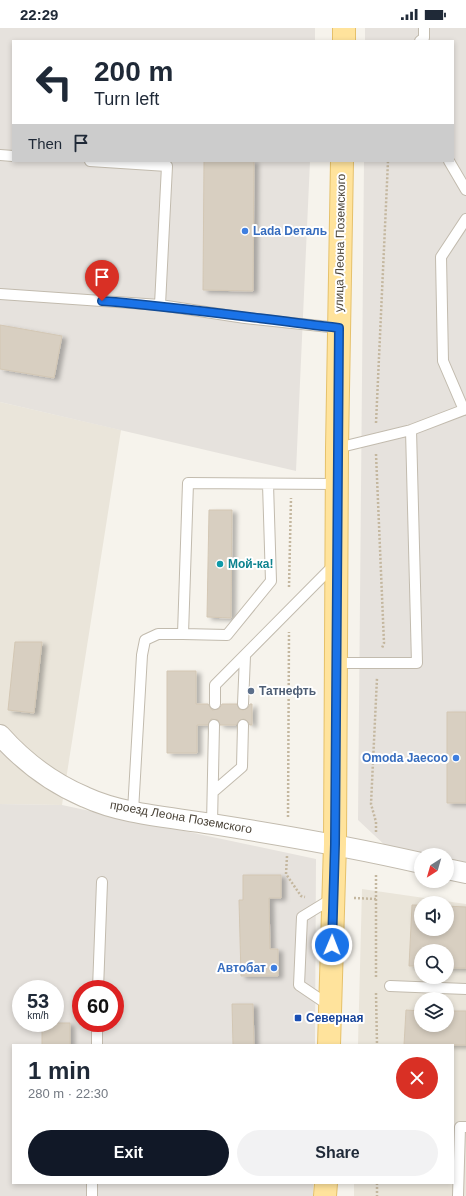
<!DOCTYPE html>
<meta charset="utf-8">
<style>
body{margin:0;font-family:Helvetica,sans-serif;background:#f2f2f3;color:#1f2937;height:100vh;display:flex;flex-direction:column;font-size:15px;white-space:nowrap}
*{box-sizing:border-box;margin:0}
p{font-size:13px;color:#747a83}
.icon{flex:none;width:22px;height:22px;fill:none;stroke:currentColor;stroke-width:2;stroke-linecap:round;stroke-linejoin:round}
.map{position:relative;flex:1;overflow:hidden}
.sheet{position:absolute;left:12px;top:1016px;width:442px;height:140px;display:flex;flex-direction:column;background:#fff;border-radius:0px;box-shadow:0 2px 6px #0003}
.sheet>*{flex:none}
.top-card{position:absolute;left:12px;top:12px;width:442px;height:122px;border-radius:0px;box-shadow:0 2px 6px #0003;background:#fff;color:#1f2937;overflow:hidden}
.needle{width:26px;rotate:217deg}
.buttons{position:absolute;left:414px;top:820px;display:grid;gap:8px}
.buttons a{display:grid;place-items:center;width:40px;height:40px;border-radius:50%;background:#fff;box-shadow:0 2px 6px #0003;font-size:20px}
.speed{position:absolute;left:12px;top:952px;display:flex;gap:8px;font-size:20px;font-weight:700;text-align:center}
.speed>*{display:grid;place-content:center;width:52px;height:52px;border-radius:50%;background:#fff;box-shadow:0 2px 6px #0003;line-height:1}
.speed small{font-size:10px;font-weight:400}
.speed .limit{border:6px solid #d22;background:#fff;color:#111}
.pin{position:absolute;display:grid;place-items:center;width:34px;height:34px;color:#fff;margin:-41px -17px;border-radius:50% 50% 50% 0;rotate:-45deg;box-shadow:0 0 4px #0007}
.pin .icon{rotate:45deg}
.me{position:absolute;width:44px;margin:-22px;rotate:1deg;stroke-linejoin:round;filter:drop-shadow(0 0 3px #0008)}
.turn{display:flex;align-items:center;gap:14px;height:84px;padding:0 16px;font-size:18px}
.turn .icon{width:52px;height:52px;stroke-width:2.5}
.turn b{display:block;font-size:28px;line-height:34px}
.then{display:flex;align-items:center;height:38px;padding:0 16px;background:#0003;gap:8px;font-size:15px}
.round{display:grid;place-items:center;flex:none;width:42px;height:42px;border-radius:21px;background:#f2f2f3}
.headline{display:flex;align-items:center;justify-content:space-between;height:68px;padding:0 16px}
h1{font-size:24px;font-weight:700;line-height:30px}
.primary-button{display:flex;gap:8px;margin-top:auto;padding:8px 16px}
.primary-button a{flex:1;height:46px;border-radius:24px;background:#111827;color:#fff;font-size:16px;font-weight:700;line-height:46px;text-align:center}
.primary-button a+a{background:#f2f2f3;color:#1f2937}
.status{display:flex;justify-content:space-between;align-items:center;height:28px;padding:0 20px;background:#fff;direction:ltr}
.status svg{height:11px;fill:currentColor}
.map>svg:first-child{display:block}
</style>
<div class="status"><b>22:29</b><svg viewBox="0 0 49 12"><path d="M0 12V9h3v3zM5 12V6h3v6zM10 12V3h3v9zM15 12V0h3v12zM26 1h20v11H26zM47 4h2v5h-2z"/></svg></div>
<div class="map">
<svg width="466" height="1168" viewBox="0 0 466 1168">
<defs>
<filter id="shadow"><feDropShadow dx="4.5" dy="2.5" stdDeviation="2" flood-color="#0004"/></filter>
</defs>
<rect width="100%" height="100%" fill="#f6f3ec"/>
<path fill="#eae5da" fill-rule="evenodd" d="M0,374L121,402L62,777L0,776Z
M362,861L466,876V1168H354V1155H453V1017H358ZM421,875H447V901H421ZM421,923H447V949H421ZM421,971H447V997H421Z"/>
<path fill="#e6e2dd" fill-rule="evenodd" d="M0,0H315V13H13V133H310L296,443L0,374Z
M365,0H466V834L447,831V827H422L389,821L358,792L364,133H453V13H365Z
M0,776L62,777L316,831L315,1017H13V1155H313V1168H0ZM21,961H55V995H21ZM81,961H115V995H81Z"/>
<path fill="#d8cfc1" stroke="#d3c7b4" filter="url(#shadow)" d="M204,133H254L253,263L203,262Z
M0,297L62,308L54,350L0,341Z
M209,482H232L231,590L207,589Z
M15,614H42L34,685L8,682Z
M167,643H196V676H208L212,682L219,681L222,676H237L239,681L243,682L248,680L250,676H252V697H250L248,694L244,691L240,692L236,697H220L218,692L211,691L208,697H197V725H167Z
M447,684H466V775H447Z
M243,847H281V870H269L270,921H278V948H241L239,872H243Z
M412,877H421V901H447V878L466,879V940H447V923H421V938H409Z
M232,976H253L254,1017H233Z
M406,982L421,983V997H447V983H466V1017H404Z
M42,995H70V1017H42Z"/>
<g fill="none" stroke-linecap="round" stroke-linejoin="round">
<g stroke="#c2bbae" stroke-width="12">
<path id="service" d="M420,13L424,10V0
M0,127L13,128
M449,133L466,162
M0,266L160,277L167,138L90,133
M160,277L245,290L339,300
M464,382L443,333L441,229L466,191
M337,420L411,402L466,381
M183,606L227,607L271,553L268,456
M335,635H417L411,402
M215,676V657L334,537
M243,676L245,628
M213,764L242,739L243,697
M133,783L142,627L145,612L158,606H183L188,455L337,456
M212,796L214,697
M390,958L466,961
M98,961L102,854
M330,978L299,957L302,889L333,870
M97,1017V995
M92,1168V1155
M458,1168L460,1099H466"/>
</g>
<g stroke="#c2bbae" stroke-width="22">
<path id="minor" d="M0,707C24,734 52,755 85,769C124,787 171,789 212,796C282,807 352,819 421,835
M447,841L466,845"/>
</g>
<g stroke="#e6c16a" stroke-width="24">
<path id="primary" d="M344,13V0
M329,1017L335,816L337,420L342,133
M325,1168L326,1155"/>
</g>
<path stroke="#c4b79f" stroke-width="2.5" stroke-dasharray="2 2" stroke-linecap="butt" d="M376,395L388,133
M376,426L384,615L382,620
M289,559L291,470
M288,789L289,604
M376,804V794L371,776L377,650
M287,828L286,846L301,868L305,869
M354,870L376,871V845
M376,871V950
M376,965L377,1017
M377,1155V1168"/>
<use href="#service" stroke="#fff" stroke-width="10"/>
<use href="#minor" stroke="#fff" stroke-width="20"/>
<use href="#primary" stroke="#ffe39c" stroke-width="22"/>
</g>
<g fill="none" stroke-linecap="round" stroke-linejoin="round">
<g stroke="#114b97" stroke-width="10">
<path id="route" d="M102,273C181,279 260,291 339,300L335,816L332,917"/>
</g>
<use href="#route" stroke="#1a73e8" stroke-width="7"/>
</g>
<g fill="#3f7fe0" stroke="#fff" stroke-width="1.5">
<circle cx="245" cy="203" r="4"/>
<circle cx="456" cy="730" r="4"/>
<circle cx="274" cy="940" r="4"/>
</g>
<circle fill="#0f9aa8" stroke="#fff" stroke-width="1.5" cx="220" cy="536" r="4"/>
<circle fill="#5c6f8a" stroke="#fff" stroke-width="1.5" cx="251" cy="663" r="4"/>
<rect fill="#1a4fb4" stroke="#fff" stroke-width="1.5" x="294" y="986" width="8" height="8" rx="2"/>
<g text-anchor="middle" stroke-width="4" stroke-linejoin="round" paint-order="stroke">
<g font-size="12" font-weight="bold" fill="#366cbe" stroke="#fff" text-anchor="end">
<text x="253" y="207" text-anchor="start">Lada Dеталь</text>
<text x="448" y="734">Omoda Jaecoo</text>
<text x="266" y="944">Автобат</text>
</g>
<g font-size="12" fill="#4b4439" stroke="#fff">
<text transform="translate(340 215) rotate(-89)" y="4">улица Леона Поземского</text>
<text transform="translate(181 789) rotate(10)" y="4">проезд Леона Поземского</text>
</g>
<g font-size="12" font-weight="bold" fill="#0d838f" stroke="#fff" text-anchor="start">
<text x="228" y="540">Мой-ка!</text>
</g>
<g font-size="12" font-weight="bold" fill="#4e5e75" stroke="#fff" text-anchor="start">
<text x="259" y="667">Татнефть</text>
</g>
<g font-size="12" font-weight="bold" fill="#164399" stroke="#fff" text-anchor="start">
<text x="306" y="994">Северная</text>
</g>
</g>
</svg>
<div class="buttons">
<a><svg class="needle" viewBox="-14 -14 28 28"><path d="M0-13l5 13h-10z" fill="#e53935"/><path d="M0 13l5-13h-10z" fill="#747a83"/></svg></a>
<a><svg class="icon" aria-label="sound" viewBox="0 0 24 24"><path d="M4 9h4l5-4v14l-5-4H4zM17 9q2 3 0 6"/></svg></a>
<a><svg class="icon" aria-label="search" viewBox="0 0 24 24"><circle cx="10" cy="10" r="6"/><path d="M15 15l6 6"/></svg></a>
<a><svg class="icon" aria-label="layers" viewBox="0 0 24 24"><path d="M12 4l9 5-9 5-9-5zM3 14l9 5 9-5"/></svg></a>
</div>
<div class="speed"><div>53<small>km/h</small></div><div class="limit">60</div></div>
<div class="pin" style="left:102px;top:273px;background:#d93025"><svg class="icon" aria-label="arrive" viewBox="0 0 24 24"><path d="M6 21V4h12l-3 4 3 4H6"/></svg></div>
<svg class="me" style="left:332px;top:917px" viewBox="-20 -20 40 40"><circle r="17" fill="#1a73e8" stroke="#fff" stroke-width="3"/><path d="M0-11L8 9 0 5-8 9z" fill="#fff"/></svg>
<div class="top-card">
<div class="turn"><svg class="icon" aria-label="left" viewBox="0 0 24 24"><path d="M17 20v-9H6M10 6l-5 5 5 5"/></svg><div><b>200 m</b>Turn left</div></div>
<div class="then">Then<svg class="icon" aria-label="arrive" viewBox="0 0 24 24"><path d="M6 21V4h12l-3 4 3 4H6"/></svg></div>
</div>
<section class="sheet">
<div class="headline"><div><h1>1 min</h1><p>280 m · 22:30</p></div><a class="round" style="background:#d93025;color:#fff"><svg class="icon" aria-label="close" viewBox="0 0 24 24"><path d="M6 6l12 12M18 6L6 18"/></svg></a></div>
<div class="primary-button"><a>Exit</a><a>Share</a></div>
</section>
</div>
